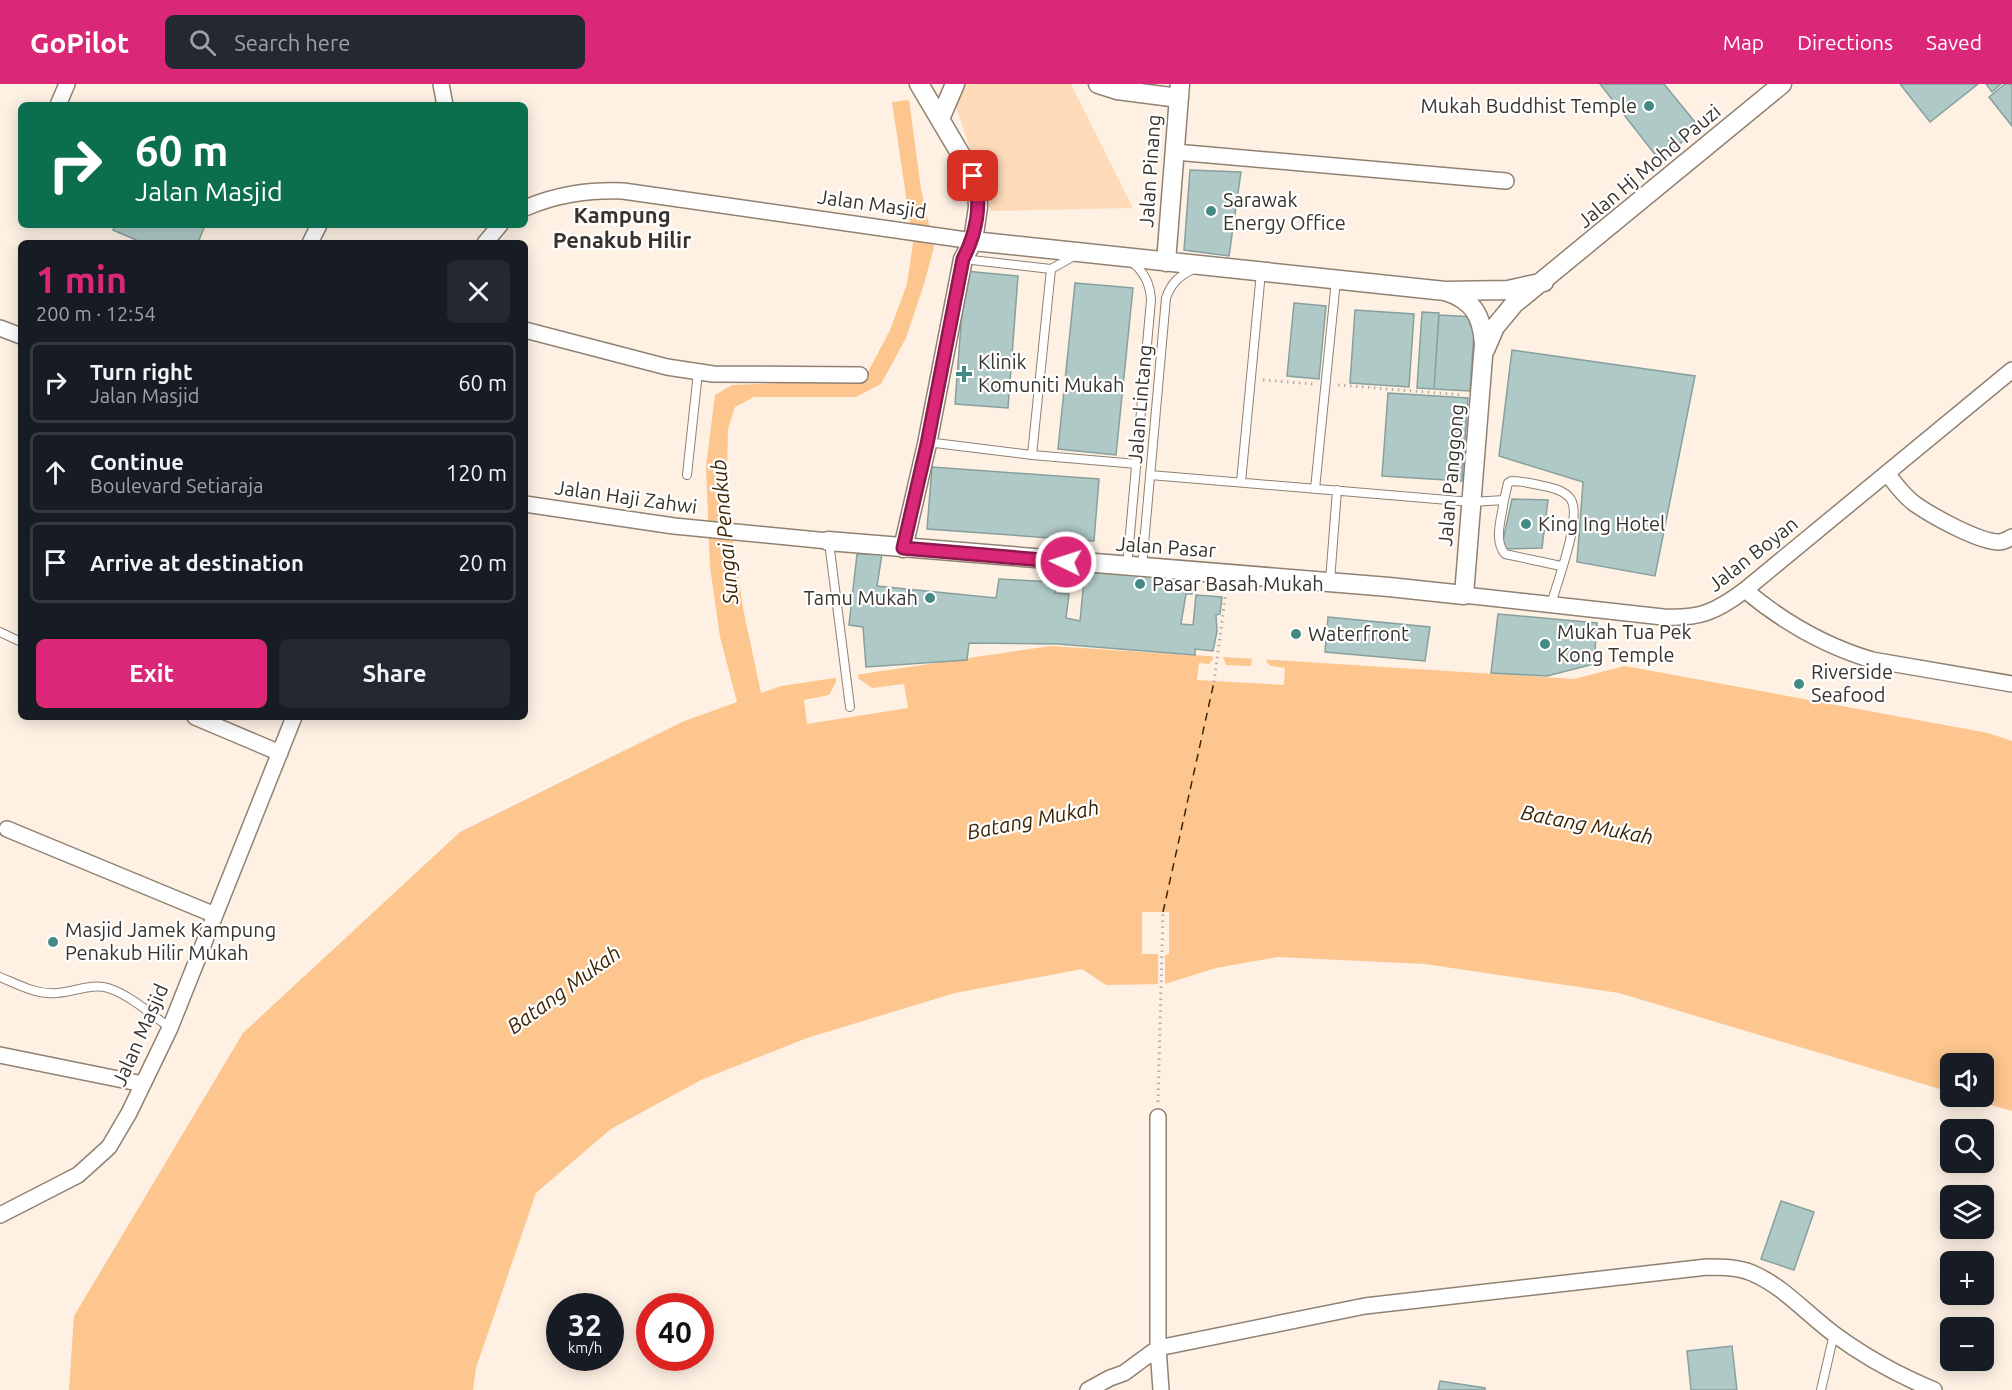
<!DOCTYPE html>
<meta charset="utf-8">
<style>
body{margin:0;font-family:Ubuntu,sans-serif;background:#242831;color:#f1f3f6;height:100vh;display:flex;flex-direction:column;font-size:22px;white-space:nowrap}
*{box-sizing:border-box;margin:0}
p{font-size:20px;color:#9ea1a6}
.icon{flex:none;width:33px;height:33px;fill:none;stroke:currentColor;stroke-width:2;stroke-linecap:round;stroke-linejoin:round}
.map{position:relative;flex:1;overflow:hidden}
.details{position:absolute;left:18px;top:156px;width:510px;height:480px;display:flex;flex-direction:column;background:#171b24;border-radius:9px;box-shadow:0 3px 15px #0003}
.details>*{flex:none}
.top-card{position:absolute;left:18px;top:18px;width:510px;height:126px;border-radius:9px;box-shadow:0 3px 15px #0003;background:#0b6e4f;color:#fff;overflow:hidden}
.fabs{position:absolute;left:1940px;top:969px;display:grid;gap:12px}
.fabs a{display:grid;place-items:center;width:54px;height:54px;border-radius:9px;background:#171b24;box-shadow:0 3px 15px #0003;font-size:30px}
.speed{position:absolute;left:546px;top:1209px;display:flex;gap:12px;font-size:30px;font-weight:700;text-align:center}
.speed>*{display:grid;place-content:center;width:78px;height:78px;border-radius:50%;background:#171b24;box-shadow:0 3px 15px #0003;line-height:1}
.speed small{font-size:15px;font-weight:400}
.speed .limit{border:9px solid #d22;background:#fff;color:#111}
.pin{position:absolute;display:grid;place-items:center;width:51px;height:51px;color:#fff;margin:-26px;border-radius:12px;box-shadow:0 3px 9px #0006}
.me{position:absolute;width:66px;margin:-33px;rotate:274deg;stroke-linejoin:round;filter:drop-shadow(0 0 4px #0008)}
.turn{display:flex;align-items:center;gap:21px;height:126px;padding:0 18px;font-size:27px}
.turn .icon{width:78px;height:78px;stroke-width:2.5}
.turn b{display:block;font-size:42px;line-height:51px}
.round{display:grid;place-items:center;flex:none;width:63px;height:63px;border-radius:9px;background:#242831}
.overview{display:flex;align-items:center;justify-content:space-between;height:102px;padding:0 18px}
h1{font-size:36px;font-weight:600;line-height:45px;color:#db2777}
.primary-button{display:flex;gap:12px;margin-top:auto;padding:12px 18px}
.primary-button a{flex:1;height:69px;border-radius:9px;background:#db2777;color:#fff;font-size:24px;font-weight:600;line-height:69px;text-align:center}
.primary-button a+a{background:#242831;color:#f1f3f6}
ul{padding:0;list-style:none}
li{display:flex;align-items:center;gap:18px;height:81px;margin:0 12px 9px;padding:0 6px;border:3px solid #363941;border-radius:9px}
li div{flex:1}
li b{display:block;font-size:22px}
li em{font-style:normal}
header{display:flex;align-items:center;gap:36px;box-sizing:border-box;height:84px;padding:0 30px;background:#db2777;color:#fff}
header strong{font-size:28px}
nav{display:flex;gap:33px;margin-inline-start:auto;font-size:21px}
.search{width:420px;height:54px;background:#242831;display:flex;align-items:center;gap:15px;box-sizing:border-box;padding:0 21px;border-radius:9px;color:#9ea1a6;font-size:22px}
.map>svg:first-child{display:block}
</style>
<header>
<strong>GoPilot</strong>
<div class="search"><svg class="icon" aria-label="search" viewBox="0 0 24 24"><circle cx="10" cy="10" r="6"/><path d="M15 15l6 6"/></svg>Search here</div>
<nav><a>Map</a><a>Directions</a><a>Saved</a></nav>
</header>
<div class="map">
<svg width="2012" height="1306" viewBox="0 0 2012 1306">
<rect width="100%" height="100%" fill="#fef1e4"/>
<path fill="#fddab8" d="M943,0H1071L1133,124L991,127L954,17Z"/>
<path fill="#fcc68e" d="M909,16L921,105L934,163L924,200L906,254L881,300L856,313H754L735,323L728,345L727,393L733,458L743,524L761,609L781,602L1050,562L1574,595L1625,582L1988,649L2012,657V1027L1963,1013L1983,1012V980H1950V1008L1619,909L1425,880L1278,873L1216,884L1165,900L1106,901L1082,885L955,909L807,954L701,996L611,1045L536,1109L476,1284L473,1306H69L74,1232L243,949L460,748L682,638L737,618L720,553L710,483L706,382L715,311L732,301L835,297L867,290L890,246L907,200L913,159L892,18Z"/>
<path fill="#fef1e4" d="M1213,570H1222L1226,581L1251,582L1252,572L1266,573L1267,579L1271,582L1285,584L1284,601L1197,596L1199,579L1209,580L1213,575Z
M858,590L859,595L872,604L904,600L908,624L807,640L804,616L829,611L836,598V593Z
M1142,828H1169V870L1165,871V903H1158V870H1142Z"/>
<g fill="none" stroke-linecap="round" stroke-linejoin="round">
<path stroke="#3f2504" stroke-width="1.5" stroke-dasharray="8 6" stroke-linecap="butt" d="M1163,828L1214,598"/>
</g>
<path fill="#afc9c6" stroke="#87a09d" stroke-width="1.5" d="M1600,0H1664L1699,43L1660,77Z
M1900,0H1978L1930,38Z
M1986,0H2001L1992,8Z
M2005,0H2012V42L1989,13Z
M1190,86L1241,88L1229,172L1184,166Z
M115,141H205L198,159H143L113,146Z
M965,187L1018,192L1008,324L955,320Z
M1075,199L1133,204L1116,371L1058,365Z
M1294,219L1326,222L1319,295L1287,292Z
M1355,226L1414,230L1409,303L1350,299Z
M1422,228L1439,229L1434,305L1417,304Z
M1439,231L1475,233L1470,307L1434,305Z
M1512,266L1695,292L1655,492L1577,478L1583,398L1499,372Z
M1388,309L1468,314L1462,397L1382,392Z
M932,383L1099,395L1094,457L927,445Z
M1512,415L1548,416L1542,464L1501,465Z
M857,470H882L877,502L996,514L999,495L1056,498L1055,509L1069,510L1066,534L1080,537L1085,485L1192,494V510H1186L1181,540L1193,541L1196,511L1222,513L1220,530L1216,531L1217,547L1213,567L1195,565V571L1058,560L969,559L967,576L866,583L863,543L849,541Z
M1498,530L1597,539L1594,580L1547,592L1491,589Z
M1328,533L1430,543L1425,577L1325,568Z
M1781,1117L1814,1128L1794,1186L1761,1175Z
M1732,1262L1737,1306H1691L1687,1267Z
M1440,1297L1485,1304V1306H1438Z"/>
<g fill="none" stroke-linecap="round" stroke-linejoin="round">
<g stroke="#908172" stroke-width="10">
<path id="service" d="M1074,172L1051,185L1032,371L1137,380
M963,175L1051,185
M927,358L1032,371
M687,391L698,288
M1150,391L1472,418L1504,416L1508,399L1511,397C1521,397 1530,399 1539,401C1549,403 1561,405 1569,413C1585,428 1556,500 1551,521
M1241,398L1261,188
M1315,405L1336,196
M1504,416C1502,433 1493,456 1505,470L1561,482
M829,458L850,623
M1142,482L1166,214C1171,199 1180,191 1194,185
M1127,483L1151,216C1150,200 1145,189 1132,178
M1330,497L1337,406
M0,548L21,558
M0,893C19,901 37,911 57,909C73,908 93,899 108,904C130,911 151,930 170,944
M1821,1306L1834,1250"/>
</g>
<g stroke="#908172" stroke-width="18">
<path id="minor" d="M441,0L445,21
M58,21L67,0
M1175,68L1506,97
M525,124C558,110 588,106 623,107L973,157
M310,159L319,141
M485,159L500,141
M0,244L21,252
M525,246L667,283L713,290L860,291
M1887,389C1895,400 1904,412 1915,420C1932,432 1979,458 1999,458C2004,458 2008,455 2012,453
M525,420L674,442L828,457
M1745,506C1783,538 1825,562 1872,576L2012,600
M1464,511L1663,533C1699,535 1716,528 1745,506L2012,286
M195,633L280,669
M7,745L215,831
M0,971L143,1000
M1158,1033V1264L1161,1306
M0,1131L78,1091L109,1063L129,1029L170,944L294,633
M1088,1306L1110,1294L1124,1289L1158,1264L1365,1222L1707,1183C1722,1183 1738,1183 1752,1189C1783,1202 1807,1230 1834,1250C1865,1273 1898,1291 1934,1306"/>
</g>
<g stroke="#908172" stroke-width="21">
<path id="tertiary" d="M1098,0L1117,6L1179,14
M940,35L955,0
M973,157L1445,207L1508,206L1544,198
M1166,178L1180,0
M1485,266L1495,243L1514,220L1782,0
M828,457L1389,503L1464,511L1484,260C1482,231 1473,216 1445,207
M903,464L927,360L963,175L973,157L978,123L977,102L967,81L919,0"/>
</g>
<path stroke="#b8ada3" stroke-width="3" stroke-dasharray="1.5 4.5" stroke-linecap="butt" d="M1263,296L1313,300
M1338,301L1463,311
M1214,598L1226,507
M1158,1018L1163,828"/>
<use href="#service" stroke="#fff" stroke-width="8"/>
<use href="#minor" stroke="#fff" stroke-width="15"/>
<use href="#tertiary" stroke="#fff" stroke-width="18"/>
</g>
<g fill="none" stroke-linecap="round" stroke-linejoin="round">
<g stroke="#8e194d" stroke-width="15">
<path id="route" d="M973,92C983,119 976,150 963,175L927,360L903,464L1066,478"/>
</g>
<use href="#route" stroke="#db2777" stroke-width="10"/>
</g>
<g fill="#448a84" stroke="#fff" stroke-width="2">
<circle cx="1649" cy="22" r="6"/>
<circle cx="1211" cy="127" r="6"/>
<path d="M961 281h6v6h6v6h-6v6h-6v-6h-6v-6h6z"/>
<circle cx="1526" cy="440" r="6"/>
<circle cx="1140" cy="500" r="6"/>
<circle cx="930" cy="514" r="6"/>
<circle cx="1296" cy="550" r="6"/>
<circle cx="1545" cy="560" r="6"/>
<circle cx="1799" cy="600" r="6"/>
<circle cx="53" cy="858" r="6"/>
</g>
<g text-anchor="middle" stroke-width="4.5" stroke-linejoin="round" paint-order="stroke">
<g font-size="20" fill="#39332d" stroke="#fff" text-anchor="start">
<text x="1637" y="29" text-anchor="end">Mukah Buddhist Temple</text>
<text x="1223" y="123">Sarawak<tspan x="1223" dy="23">Energy Office</tspan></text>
<text x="978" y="285">Klinik<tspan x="978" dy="23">Komuniti Mukah</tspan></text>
<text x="1538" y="447">King Ing Hotel</text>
<text x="1152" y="507">Pasar Basah Mukah</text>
<text x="918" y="521" text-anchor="end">Tamu Mukah</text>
<text x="1557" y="555">Mukah Tua Pek<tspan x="1557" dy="23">Kong Temple</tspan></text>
<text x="1308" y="557">Waterfront</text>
<text x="1811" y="595">Riverside<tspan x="1811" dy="23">Seafood</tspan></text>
<text x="65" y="853">Masjid Jamek Kampung<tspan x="65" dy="23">Penakub Hilir Mukah</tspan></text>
</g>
<g font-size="20" fill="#39332d" stroke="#fff">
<text transform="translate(1649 82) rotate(-40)" y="7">Jalan Hj Mohd Pauzi</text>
<text transform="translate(1150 87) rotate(-86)" y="7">Jalan Pinang</text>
<text transform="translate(872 120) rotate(8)" y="7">Jalan Masjid</text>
<text transform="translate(1140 320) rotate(-85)" y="7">Jalan Lintang</text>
<text transform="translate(1451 391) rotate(-85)" y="7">Jalan Panggong</text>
<text transform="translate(626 413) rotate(8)" y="7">Jalan Haji Zahwi</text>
<text transform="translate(1166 463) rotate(4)" y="7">Jalan Pasar</text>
<text transform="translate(1753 470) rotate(-38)" y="7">Jalan Boyan</text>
<text transform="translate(140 951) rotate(-66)" y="7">Jalan Masjid</text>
</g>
<g font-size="21" font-style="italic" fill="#3f2504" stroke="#fff">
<text transform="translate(725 448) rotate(-95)" y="7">Sungai Penakub</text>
<text transform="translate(1033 736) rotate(-11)" y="7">Batang Mukah</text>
<text transform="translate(1587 741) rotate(11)" y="7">Batang Mukah</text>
<text transform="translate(564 906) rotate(-36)" y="7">Batang Mukah</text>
</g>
<g font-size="22" font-weight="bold" fill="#39332d" stroke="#fff">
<text x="622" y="139">Kampung<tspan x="622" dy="25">Penakub Hilir</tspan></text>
</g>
</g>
</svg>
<div class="fabs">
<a><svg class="icon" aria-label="sound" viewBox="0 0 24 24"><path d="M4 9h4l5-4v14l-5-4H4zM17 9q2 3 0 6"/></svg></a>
<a><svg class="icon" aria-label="search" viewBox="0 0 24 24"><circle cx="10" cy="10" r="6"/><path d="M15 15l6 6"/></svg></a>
<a><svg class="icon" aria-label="layers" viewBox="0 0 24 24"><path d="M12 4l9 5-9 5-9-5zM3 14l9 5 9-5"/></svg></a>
<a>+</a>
<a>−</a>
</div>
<div class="speed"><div>32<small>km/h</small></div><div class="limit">40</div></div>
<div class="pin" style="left:973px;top:92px;background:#d93025"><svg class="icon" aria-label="arrive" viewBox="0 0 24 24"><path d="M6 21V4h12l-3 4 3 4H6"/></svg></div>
<svg class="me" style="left:1066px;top:478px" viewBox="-20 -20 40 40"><circle r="17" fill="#db2777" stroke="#fff" stroke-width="3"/><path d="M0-11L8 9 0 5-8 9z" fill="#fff"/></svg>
<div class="top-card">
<div class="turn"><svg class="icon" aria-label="right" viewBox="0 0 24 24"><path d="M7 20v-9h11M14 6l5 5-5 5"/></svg><div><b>60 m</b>Jalan Masjid</div></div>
</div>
<section class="details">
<div class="overview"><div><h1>1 min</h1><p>200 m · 12:54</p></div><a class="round"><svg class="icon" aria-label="close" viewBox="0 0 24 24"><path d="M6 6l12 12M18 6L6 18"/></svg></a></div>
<ul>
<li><svg class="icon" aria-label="right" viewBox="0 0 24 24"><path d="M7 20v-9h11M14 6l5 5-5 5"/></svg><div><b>Turn right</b><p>Jalan Masjid</p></div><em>60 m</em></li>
<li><svg class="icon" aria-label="ahead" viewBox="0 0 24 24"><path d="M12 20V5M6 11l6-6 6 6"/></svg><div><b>Continue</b><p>Boulevard Setiaraja</p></div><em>120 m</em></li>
<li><svg class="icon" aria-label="arrive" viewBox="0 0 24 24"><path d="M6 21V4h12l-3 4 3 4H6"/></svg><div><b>Arrive at destination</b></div><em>20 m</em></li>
</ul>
<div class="primary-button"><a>Exit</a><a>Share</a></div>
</section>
</div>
